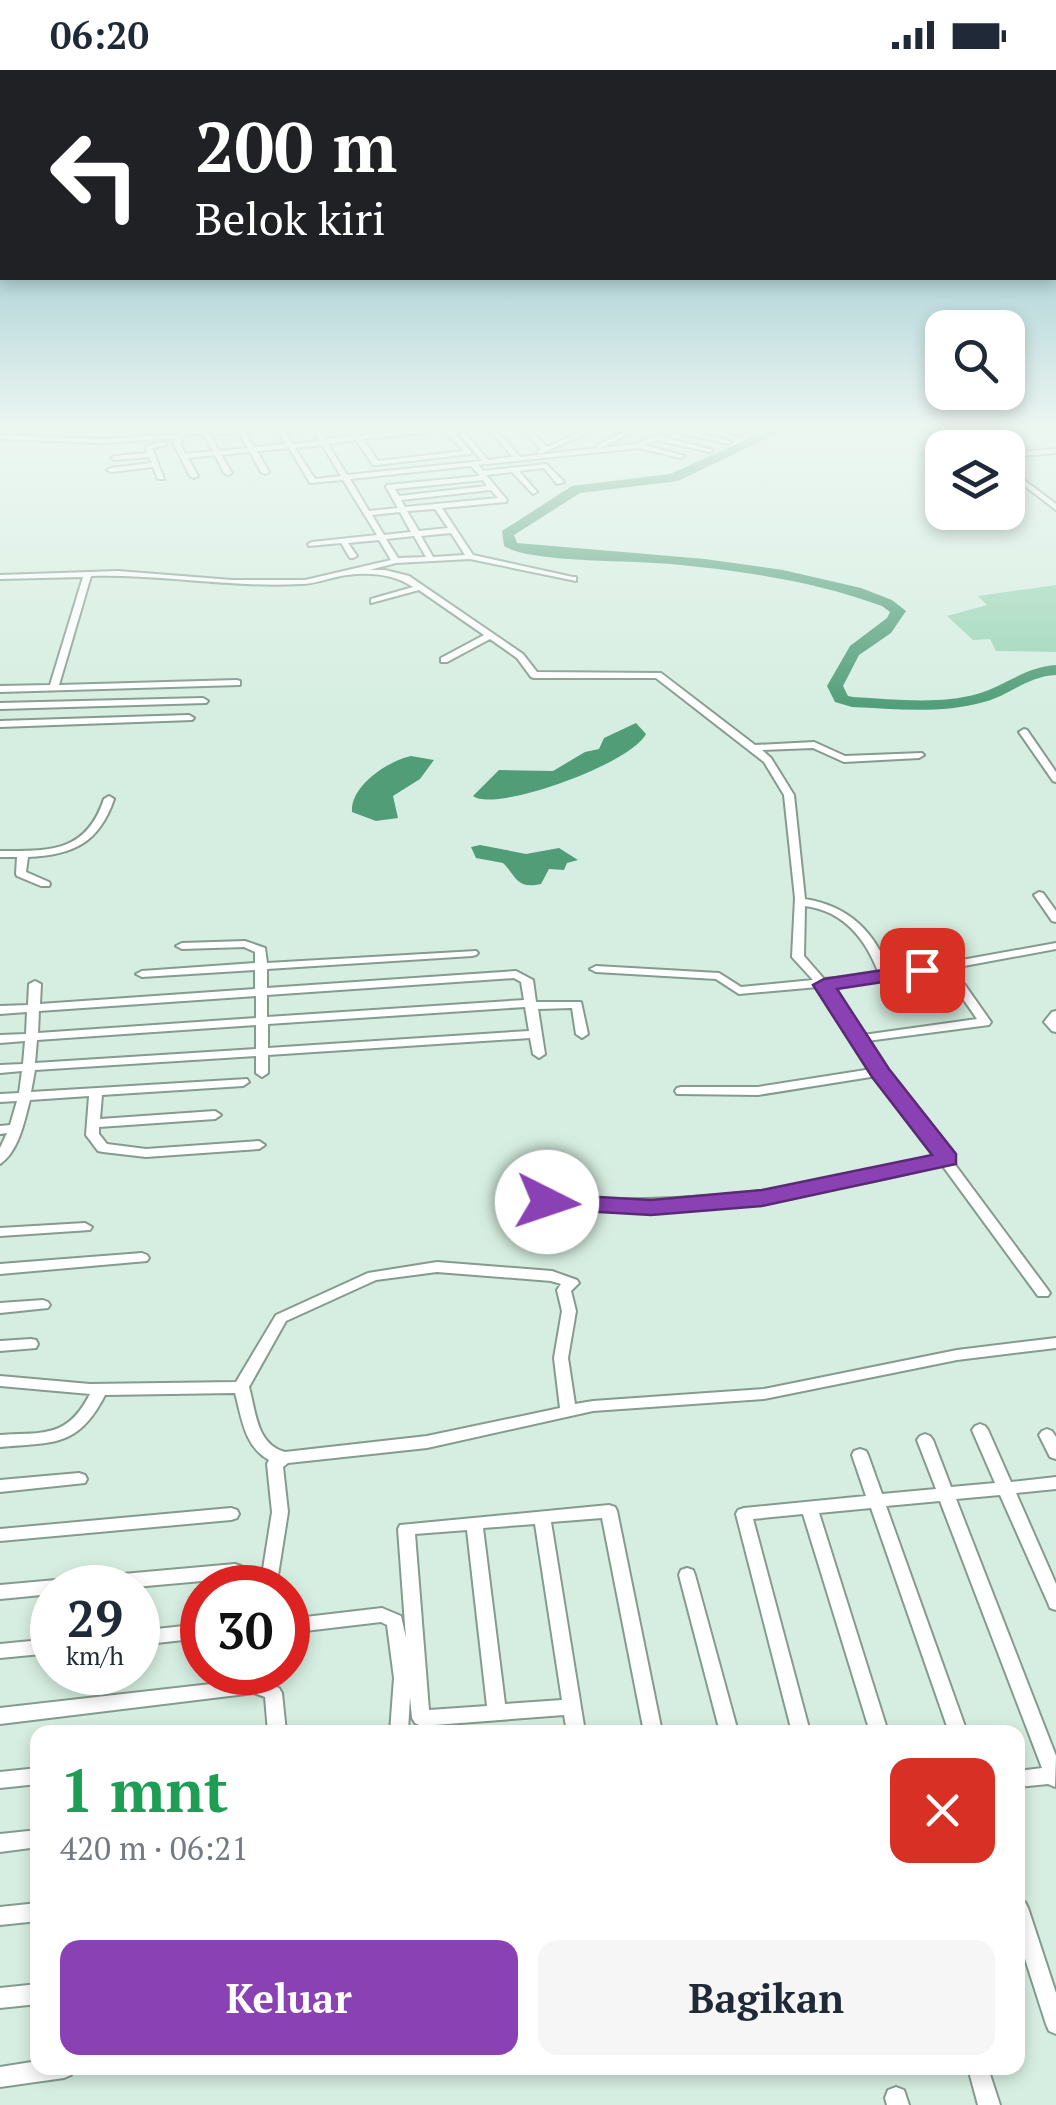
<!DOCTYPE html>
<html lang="id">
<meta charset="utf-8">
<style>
body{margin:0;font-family:"PT Serif",serif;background:#f6f6f7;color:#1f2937;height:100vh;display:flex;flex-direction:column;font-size:38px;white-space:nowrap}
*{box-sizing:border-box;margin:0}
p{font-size:32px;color:#747a83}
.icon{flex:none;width:55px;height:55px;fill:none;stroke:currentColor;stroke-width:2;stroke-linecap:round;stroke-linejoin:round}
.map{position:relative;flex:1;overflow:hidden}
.drawer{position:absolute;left:30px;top:1655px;width:995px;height:350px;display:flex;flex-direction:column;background:#fff;border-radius:20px;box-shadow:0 5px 15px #0003}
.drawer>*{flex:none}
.hud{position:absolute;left:0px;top:0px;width:1058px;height:210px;box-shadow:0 5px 15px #0003;background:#202124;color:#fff;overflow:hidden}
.controls{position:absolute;left:925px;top:240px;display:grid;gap:20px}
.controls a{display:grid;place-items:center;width:100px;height:100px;border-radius:20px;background:#fff;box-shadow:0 5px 15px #0003;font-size:50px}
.speed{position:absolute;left:30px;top:1495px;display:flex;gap:20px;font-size:50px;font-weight:700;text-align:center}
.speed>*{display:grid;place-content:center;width:130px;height:130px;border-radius:50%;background:#fff;box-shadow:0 5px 15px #0003;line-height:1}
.speed small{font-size:25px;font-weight:400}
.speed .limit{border:15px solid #d22;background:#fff;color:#111}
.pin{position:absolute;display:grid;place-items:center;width:85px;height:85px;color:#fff;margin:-42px;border-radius:20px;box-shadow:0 5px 15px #0006}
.me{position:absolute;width:110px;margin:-55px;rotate:94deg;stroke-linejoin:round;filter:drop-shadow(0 0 8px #0008)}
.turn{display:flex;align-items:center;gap:35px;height:210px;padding:0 30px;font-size:45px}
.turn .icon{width:130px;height:130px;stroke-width:2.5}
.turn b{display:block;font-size:70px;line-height:85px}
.round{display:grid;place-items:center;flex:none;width:105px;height:105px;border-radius:20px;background:#f6f6f7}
.head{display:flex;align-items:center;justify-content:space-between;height:170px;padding:0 30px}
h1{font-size:60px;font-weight:600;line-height:75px;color:#1e9e55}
.cta{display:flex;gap:20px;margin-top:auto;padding:20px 30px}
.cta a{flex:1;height:115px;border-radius:20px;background:#8a41b4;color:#fff;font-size:40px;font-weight:600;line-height:115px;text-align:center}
.cta a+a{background:#f6f6f7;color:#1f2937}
.status{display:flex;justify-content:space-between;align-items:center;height:70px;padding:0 50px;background:#fff;direction:ltr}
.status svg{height:28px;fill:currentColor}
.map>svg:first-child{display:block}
</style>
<div class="status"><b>06:20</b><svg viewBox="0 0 49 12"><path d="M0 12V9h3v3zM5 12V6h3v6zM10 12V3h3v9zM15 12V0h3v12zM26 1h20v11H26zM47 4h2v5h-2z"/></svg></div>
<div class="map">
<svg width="1056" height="2035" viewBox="0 0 1056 2035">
<rect width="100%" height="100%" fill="#d6eee1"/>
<path fill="#9ad5b6" d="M1056,515V582L996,581L990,569L973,570L947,546L987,535L978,526Z"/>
<path fill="#509d78" d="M636,653L646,664C631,694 495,743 473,726L499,700L553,701L585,682L599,679L604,668Z
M411,686L434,690L420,709L393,726L398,748L376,751L352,742C350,716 388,691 411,686Z
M480,775L526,784L559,778L578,790L567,793L564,800L549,799L541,814C516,820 516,805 503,793L476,788L471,777Z"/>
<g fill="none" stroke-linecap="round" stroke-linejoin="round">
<path fill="#509d78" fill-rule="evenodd" d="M777,356H793L678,411L580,423L514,465L517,473L705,489L783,500L861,518L892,530L906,541L891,563L859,585L843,616L848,626L853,627C893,629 938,635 977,624C1006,616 1024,597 1056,595V605C1028,606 1010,625 984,632C942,644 895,639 852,637L835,632L827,616L850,576L887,548L890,542L882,536C814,511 743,501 671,494C634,490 530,493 504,476L502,461L572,416L670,404Z"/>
<g stroke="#859b8f" stroke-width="4">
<path id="minor" d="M311,356H317L325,369L354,366L347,356H353L360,365L452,356H476L462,359L488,390L513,387L486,356H493L520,387L599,378L596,376L597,375L637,356H646L600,378L636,374L676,356H685L680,359L731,371V373L729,374L674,362L662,367L713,380L710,382L656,370L644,375L685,386L681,388L638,378L478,395L483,401L546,394L564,412L557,414L544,398L519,401L537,422L533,424L512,402L486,405L507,430L506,432L442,438L473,485L573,507H576V511L470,489L396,493L369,500H385L409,506L523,584L537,602L661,603L755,675L814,672L845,686L922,683L924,685L919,688L844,692L813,678L762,680L771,688L794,725L805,829C849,836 875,862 890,903L1056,873V879L953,898L991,952L989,955L867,971L885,1001L948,1085L953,1086L955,1089L953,1092L1048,1220L1050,1223L1048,1226H1038L942,1095C808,1130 685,1143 547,1136L540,1132L547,1128C681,1134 806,1122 937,1088L877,1006L758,1025L677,1024L675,1021L677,1018L681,1017H758L872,999L827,927L818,917L739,924L716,909L596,902L590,899L596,896L719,903L741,917L813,910L792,887L795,828L784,725L764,692L656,608H534L531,607L517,588L490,569L447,592H441V588L484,565L419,520L371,533V529L413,517C394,504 369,502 347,505C331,507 316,514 301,514C231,518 161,504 91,506L59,615L237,610L240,611V615L0,622V616L50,615L83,507L0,509V505L118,501L232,510H305L391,490L379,470L348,473L357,486L353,488H350L341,473L309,476L308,474L312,472L377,465L343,410L310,413L289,378L257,381L269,402L265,404L261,402L250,382L221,385L232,403L228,405L224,403L215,385L188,388L198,406L194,408L190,406L173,373L176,368L103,373L0,369V365L103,369L179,364L187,360L312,358ZM452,360H456L482,391L347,405L328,374L356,370L373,395H376L471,384V382ZM445,361L464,381L378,391L363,369ZM314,362L320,371L293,374L285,363ZM239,363L248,378L219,381L210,364ZM246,363H279L286,374L254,377ZM186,364H203L213,381L185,384L180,373ZM322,375L341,406L315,409L295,378ZM471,396L480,406L387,415L386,417L398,438L369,441L350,409ZM483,410L487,416L399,426L395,419ZM491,420L498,428L405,437L401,430ZM435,439L448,458L419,461L407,441ZM400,442L411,462L384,465L372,445ZM451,463L465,485L433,487L421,466ZM414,466L426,487L398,488L386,469ZM805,836C844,841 866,869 879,904L824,909L804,886ZM943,900L977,949L863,965L830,916L886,910Z
M519,356H526L547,377L594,356H603L540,384L537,382L541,379Z
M709,356H721L743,363L740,365Z
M164,372L166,373V375L152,378L164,409H158L153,397L111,402L107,400L111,398L152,393L149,387L115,390L111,388L115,386L147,383L146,376Z
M1056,379V383L1008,387V383Z
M1008,398L1056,434V440L1008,403Z
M203,628L208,631L206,633L0,639V633Z
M189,645L194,648L192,650L0,657V651Z
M1024,659L1027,660L1056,702V712L1053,711L1019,662Z
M109,726L114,729C99,773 73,785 28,787L26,802L49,812L50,814L49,816H41L17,806L16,804L17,787H0V781C50,781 86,783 104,729Z
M1039,822L1043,823L1056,841V852L1052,851L1034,825Z
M245,871L265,878L267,893L476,881L478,883L476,885L472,886L267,899V918L516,901L533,910L536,932H581L588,964L582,968L576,964L572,938L538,939L545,984L539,988L533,984L530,968L268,985V1003L262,1007L256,1003V986L35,1000L31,1022L247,1009L249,1012L243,1016L102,1025L100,1049L215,1041L221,1045L215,1049L99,1057V1064L107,1074L146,1079L259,1071L265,1075L259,1079L146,1087L103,1082L98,1081L86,1065L89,1026L30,1030C24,1052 19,1081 0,1094V1078L7,1063L0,1064V1056L10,1055L17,1031L0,1032V1024L19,1023L22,1001L0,1003V995L23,994L25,971L0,973V965L26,964L27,942L0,944V936L28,935L29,914L35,911L41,914L40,934L255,919V900L142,907L136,904L142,901L255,893V882L244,877L182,879L176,876L182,873ZM514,908L521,912L524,930L267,947V925ZM256,926V948L38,963L39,941ZM525,937L529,961L268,978V954ZM256,955V979L35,993L37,970Z
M1056,941V962L1052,961L1044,952L1052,942Z
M85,1153L92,1157L90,1160L0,1166V1158Z
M142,1183L147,1185L149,1188L147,1191L0,1204V1194Z
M437,1192L552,1201L577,1210L579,1213L571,1221L576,1241L568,1288L575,1334L593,1331L764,1319L957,1280L1056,1268V1278L957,1290L764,1329L593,1341L427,1378L288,1393L283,1397L288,1442L276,1518H260L272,1442L267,1394L269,1390C244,1376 242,1348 235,1323L105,1325C78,1378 53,1372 0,1377V1365C43,1362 67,1369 90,1324L0,1316V1306L90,1314L236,1312L276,1245L368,1203ZM437,1202L551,1211L561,1214L557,1220L562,1241L554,1288L560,1338L427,1366L285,1382C256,1374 256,1342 249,1317L286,1251L376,1210Z
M43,1230L48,1232L50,1235L48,1238L0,1243V1233Z
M31,1269L36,1270L38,1274L36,1278L0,1281V1271Z
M980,1354L985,1356L988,1360L1011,1412L1056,1407V1419L1016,1423L1056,1514V1540L1050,1538L1048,1533L1000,1425L956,1429L1056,1686L1055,1717L1048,1714L1018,1717V1701L1042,1698L940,1431L886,1436L967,1662H949L871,1438L819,1443L888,1662H870L803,1444L753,1449L810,1662H792L736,1444L738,1440L744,1438L866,1426L852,1385L854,1381L860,1379L866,1381L868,1385L882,1424L936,1419L917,1370L920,1366L925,1364L930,1366L933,1370L951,1417L995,1413L972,1360L975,1356Z
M1047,1359L1052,1361L1056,1367V1389L1050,1387L1039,1365L1042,1361Z
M79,1403L85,1405L87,1409L85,1413L0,1422V1410Z
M609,1435L615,1437L617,1441L662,1662H644L602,1448L551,1452L585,1662H567L564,1645L421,1656L415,1653L412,1648L410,1627L408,1662H390L394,1608L387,1555L381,1552L288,1563V1549L382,1538L401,1546L406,1568L398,1459L400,1455ZM535,1454L562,1630L505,1634L483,1458ZM467,1460L487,1636L429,1640L415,1464Z
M231,1438L237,1440L239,1444L237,1448L231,1450L0,1471V1459Z
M235,1494L241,1496L243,1501L241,1506L235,1508L124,1518H52V1524L0,1529V1515Z
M687,1498L693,1500L695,1505L738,1662H720L679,1505L681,1500Z
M202,1554V1568L138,1575V1561Z
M52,1569V1583L0,1588V1574Z
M255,1609L279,1618L282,1623L286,1662H268L265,1627L254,1623L0,1654V1638Z
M38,1698V1714L0,1718V1702Z
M38,1760V1777L0,1782V1764Z
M1018,1829L1025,1832L1028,1838L1056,1923V1964L1049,1961L1046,1954L1018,1867Z
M38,1833V1851L0,1855V1837Z
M38,1914V1934L0,1938V1918Z
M38,1991V1998H74L71,2005L64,2008L0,2017V1997Z
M968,1998H988L1000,2035H978Z
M896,2017L904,2020L909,2035H887L885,2028L888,2020Z"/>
</g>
<use href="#minor" fill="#fff" fill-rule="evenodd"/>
</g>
<linearGradient id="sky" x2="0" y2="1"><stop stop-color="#6babbb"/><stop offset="0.56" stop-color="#edf7f2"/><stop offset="1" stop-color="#edf7f2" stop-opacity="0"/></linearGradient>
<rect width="1056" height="641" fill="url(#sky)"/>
<path fill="#8a41b4" stroke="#5a2a75" stroke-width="2.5" d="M922,894L929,896V905L837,919L889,999L956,1084V1094L762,1136L651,1145L547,1139L535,1132L547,1124L651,1130L762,1120L932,1085L872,1007L813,915L824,909Z"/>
</svg>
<div class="controls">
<a><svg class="icon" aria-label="search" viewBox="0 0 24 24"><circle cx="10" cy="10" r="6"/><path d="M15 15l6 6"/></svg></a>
<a><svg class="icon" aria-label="layers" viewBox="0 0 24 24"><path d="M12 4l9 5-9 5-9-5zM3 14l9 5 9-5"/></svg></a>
</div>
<div class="speed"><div>29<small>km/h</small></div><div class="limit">30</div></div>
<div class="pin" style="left:922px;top:900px;background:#d93025"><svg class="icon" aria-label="arrive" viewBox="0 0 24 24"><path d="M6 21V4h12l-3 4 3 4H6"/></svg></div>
<svg class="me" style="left:547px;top:1132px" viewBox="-20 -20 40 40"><circle r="19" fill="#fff"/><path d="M0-13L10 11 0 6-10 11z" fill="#8a41b4"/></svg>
<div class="hud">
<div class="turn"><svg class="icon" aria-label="left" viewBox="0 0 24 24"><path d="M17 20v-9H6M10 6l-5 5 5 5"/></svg><div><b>200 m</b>Belok kiri</div></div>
</div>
<section class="drawer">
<div class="head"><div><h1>1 mnt</h1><p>420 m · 06:21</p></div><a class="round" style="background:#d93025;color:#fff"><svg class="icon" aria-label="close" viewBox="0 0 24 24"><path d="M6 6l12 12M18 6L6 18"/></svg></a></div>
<div class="cta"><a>Keluar</a><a>Bagikan</a></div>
</section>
</div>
